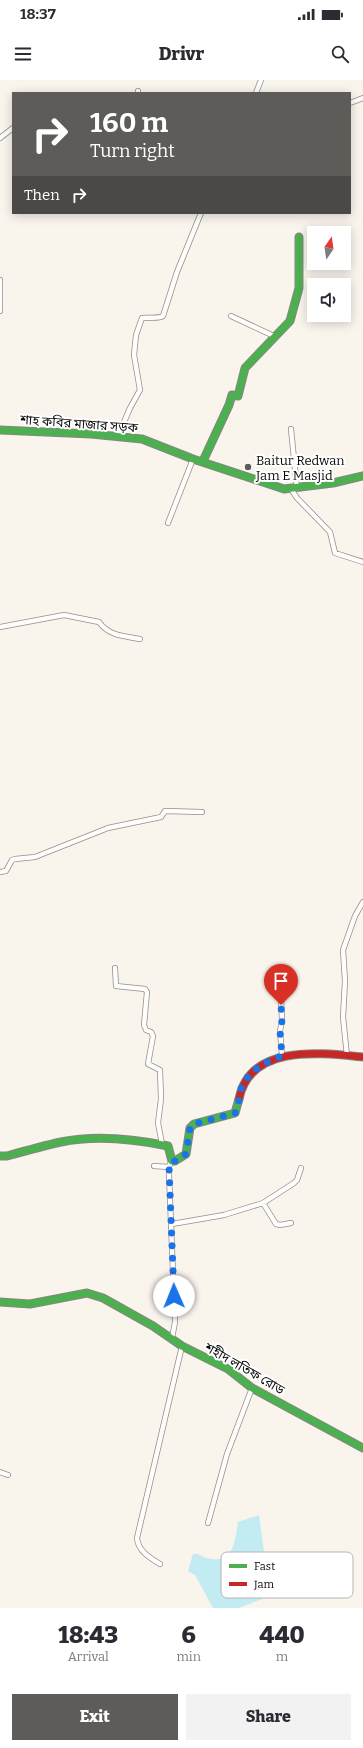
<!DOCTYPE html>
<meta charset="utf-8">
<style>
body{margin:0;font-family:Bitter,"Noto Sans Bengali",serif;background:#f2f2f3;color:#2b2b33;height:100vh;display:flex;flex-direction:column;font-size:15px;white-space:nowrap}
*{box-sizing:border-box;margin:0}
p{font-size:13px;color:#7c7c81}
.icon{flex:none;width:22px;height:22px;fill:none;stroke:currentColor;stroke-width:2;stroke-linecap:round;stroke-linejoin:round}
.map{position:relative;height:1528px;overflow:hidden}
.panel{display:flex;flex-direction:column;background:#fff;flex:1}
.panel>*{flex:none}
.top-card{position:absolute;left:12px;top:12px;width:339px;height:122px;border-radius:0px;box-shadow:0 2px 10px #0003;background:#5e5c59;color:#fff;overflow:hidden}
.needle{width:26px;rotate:13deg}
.buttons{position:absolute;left:307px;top:146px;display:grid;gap:8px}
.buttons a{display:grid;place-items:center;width:44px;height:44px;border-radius:0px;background:#fff;box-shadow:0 2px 10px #0003;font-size:20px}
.pin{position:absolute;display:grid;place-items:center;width:34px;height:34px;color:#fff;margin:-41px -17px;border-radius:50% 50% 50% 0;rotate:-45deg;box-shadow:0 0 4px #0007}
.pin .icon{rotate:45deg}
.me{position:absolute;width:44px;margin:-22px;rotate:359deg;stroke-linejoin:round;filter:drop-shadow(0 0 3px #0008)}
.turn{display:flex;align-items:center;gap:14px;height:84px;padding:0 12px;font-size:18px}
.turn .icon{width:52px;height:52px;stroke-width:2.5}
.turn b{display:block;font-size:28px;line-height:34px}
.then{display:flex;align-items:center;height:38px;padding:0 12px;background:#0003;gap:8px;font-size:15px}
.eta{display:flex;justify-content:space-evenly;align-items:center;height:68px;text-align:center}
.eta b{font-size:24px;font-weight:800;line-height:28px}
.cta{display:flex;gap:8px;margin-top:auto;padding:8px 12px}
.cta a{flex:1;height:46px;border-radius:0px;background:#5e5c59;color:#fff;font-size:16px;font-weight:800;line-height:46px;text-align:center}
.cta a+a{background:#f2f2f3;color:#2b2b33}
.status{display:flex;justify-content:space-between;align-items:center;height:28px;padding:0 20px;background:#fff;direction:ltr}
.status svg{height:11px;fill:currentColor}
header{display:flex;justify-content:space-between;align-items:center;height:52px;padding:0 12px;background:#fff;font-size:18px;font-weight:800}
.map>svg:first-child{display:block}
</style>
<div class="status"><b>18:37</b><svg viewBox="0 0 49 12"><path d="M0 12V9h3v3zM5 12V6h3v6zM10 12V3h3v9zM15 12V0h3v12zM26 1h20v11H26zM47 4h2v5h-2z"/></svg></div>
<header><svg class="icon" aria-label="menu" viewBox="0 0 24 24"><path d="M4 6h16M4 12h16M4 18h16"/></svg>Drivr<svg class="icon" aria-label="search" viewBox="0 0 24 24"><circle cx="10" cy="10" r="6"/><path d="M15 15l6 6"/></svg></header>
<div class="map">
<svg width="363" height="1528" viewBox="0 0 363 1528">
<rect width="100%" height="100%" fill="#f9f4ec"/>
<path fill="#c3ecf2" d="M259,1435L266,1487L280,1512L239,1528H213L195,1495L188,1491L193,1474C199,1473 201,1477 207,1478C234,1485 235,1461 238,1442Z"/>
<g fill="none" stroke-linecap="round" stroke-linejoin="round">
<g stroke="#928f8c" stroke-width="6">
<path id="street" d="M138,13V11
M256,13L261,0
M350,23L363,18
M0,58L13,48
M0,200V231
M231,236L276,257
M291,349L297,409
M118,356L130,328L140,310L134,275L136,255L142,238C149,237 159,239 163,236L177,192L201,133
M291,409L297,418L330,452L335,473L363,482
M168,443L193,379
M0,547L64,535L99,542C109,556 124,556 140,559
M0,792L6,791L12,780L15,779L35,777L108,748L161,737L165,731L202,732
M115,888L116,906L145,909L147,912L144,945L146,950L151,952L153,956L148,984L160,990L161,1019L158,1043L162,1064
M280,894L282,941L280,951L282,976
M347,976L343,937L345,901L343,870L355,836L363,822
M172,1081L169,1086V1094L175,1242L172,1258
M154,1086L169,1087
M263,1123L294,1103L297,1100L301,1088
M172,1144L224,1135L263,1123L276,1144L280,1145L291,1143
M0,1392L8,1395
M208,1443L227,1374L252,1308
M160,1484C150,1478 138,1471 137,1458L182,1266"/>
</g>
<g stroke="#888682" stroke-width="9">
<path id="fast" d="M0,350L91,354L142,359L193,379L284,409L333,403L363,396
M203,381L229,325L232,315L238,316L245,288L290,241L299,208V157
M0,1076H7C25,1071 43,1066 61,1062C95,1055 134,1059 168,1066L172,1081H175L186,1074L190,1048L194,1044L235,1033L239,1019
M0,1222L30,1224L87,1213L103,1218L153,1246L182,1266L228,1289L252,1308L363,1368"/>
</g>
<g stroke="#888682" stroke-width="9">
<path id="jam" d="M239,1019C250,963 322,973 363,977"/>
</g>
<use href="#street" stroke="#fefdfc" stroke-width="4.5"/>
<use href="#fast" stroke="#4caf50" stroke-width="7"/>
<use href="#jam" stroke="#c62828" stroke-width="7"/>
</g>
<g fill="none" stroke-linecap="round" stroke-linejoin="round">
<path stroke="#1a73e8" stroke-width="7" stroke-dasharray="0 12.6" d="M174,1216L169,1086L172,1081H175L186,1074L190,1048L194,1044L235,1033C240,1026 238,1017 241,1009C246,993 267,980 282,976L280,951L282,941L281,925"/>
</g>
<circle fill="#5e5c59" stroke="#fff" stroke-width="1.5" cx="248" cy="387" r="4"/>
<g text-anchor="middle" stroke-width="4" stroke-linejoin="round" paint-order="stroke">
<g font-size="13" fill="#0a0a0a" stroke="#fff">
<text transform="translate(79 343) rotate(4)" y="5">শাহ কবির মাজার সড়ক</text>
<text transform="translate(245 1288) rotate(30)" y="5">শহীদ লতিফ রোড</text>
</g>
<g font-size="13" fill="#0a0a0a" stroke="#fff" text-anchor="start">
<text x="256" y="385">Baitur Redwan<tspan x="256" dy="15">Jam E Masjid</tspan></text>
</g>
</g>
<rect x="221" y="1472" width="132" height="46" rx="6" fill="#fff" stroke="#b6b6b6" stroke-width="1"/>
<rect x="229" y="1484" width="18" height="4" fill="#4caf50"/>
<rect x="229" y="1502" width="18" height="4" fill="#c62828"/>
<g font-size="11" fill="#0a0a0a">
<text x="254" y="1490">Fast</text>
<text x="254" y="1508">Jam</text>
</g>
</svg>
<div class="buttons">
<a><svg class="needle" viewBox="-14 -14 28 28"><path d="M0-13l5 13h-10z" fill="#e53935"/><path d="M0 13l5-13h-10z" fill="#7c7c81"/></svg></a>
<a><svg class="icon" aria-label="sound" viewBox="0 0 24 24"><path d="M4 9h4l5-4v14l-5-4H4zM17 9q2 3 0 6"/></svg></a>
</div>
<div class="pin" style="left:281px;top:925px;background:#d93025"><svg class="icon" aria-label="arrive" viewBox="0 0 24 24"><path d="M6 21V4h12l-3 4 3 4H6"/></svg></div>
<svg class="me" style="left:174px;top:1216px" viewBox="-20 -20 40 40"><circle r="19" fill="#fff"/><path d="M0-13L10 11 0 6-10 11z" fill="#1a73e8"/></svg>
<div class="top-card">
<div class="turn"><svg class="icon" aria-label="right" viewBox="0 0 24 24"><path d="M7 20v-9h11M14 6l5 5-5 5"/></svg><div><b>160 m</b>Turn right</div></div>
<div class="then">Then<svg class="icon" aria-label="right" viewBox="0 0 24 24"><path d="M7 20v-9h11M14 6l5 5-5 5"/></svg></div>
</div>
</div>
<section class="panel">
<div class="eta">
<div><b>18:43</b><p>Arrival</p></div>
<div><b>6</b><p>min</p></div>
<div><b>440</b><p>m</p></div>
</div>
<div class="cta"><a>Exit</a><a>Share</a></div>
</section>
